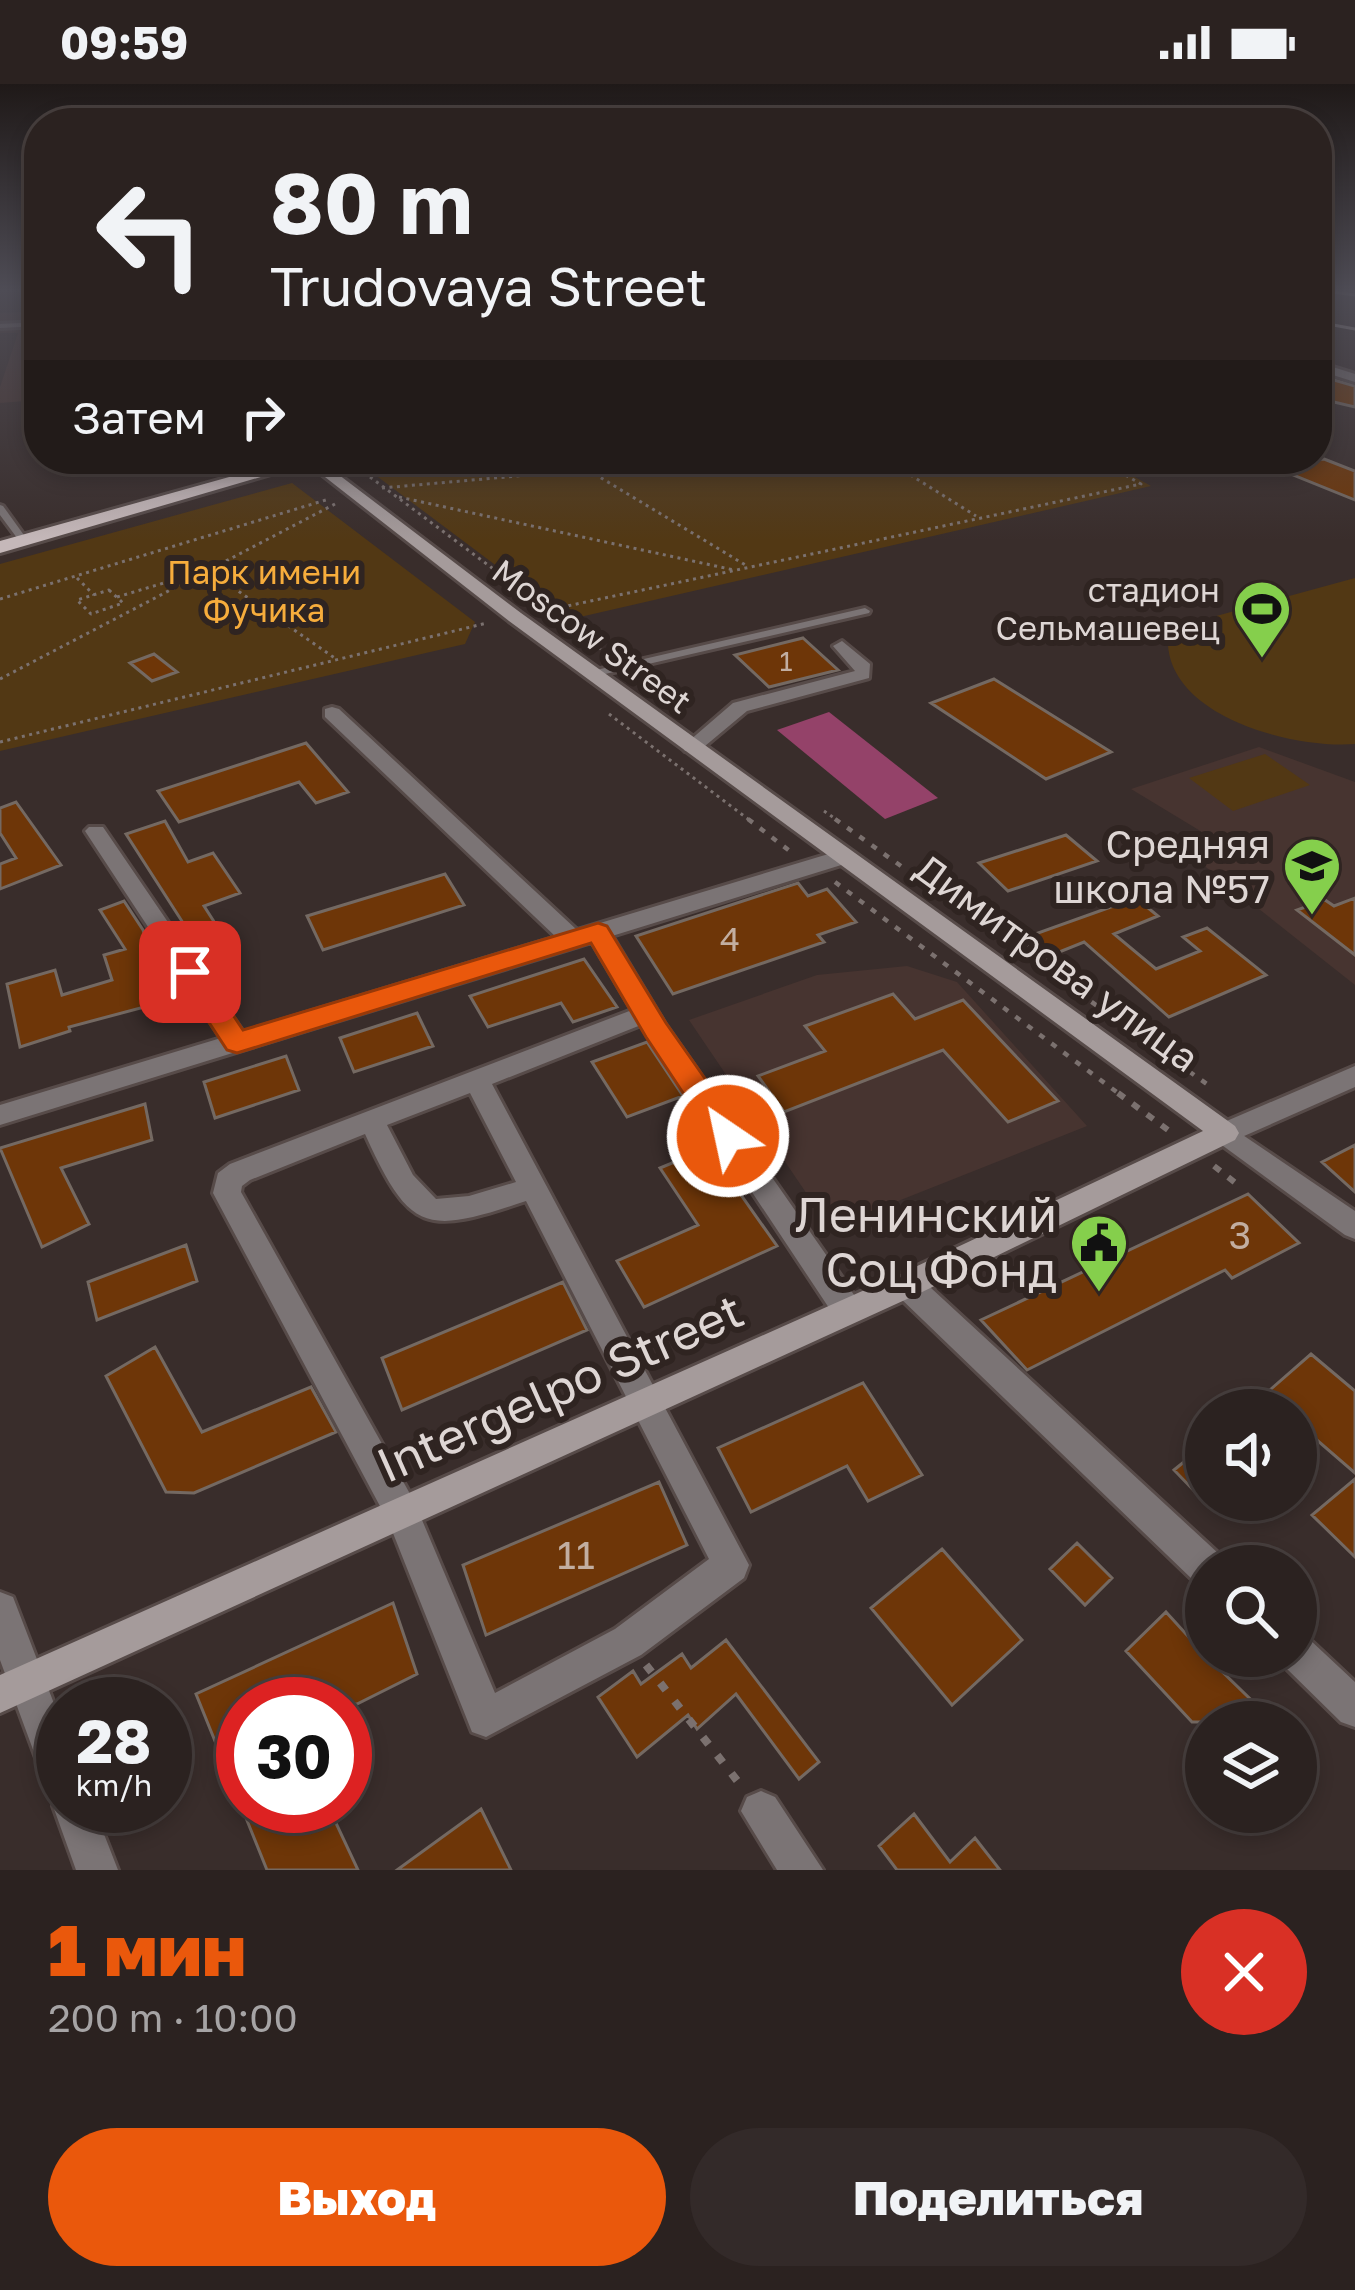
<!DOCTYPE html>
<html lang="ru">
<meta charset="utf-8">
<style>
body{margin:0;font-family:"Golos Text",sans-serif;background:#332a29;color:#f1f3f6;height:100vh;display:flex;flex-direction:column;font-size:45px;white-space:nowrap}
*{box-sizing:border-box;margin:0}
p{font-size:39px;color:#a6a4a5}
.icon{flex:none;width:66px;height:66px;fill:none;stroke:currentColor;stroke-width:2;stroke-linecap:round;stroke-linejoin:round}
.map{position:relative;height:1786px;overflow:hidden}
.drawer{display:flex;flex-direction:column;background:#2b2220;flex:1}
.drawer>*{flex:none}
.top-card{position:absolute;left:24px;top:24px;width:1308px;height:366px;border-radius:48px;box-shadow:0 6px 18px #0003,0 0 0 3px #473f3e;background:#2b2220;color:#f1f3f6;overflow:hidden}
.fabs{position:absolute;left:1185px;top:1305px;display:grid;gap:24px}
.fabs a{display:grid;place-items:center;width:132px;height:132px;border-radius:50%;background:#2b2220;box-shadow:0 6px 18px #0003,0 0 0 3px #473f3e;font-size:60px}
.speed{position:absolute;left:36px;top:1593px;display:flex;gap:24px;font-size:60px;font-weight:700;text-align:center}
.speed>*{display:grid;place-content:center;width:156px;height:156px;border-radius:50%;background:#2b2220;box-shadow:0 6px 18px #0003,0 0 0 3px #473f3e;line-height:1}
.speed small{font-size:30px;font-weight:400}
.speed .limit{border:18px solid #d22;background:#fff;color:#111}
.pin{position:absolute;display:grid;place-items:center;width:102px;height:102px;color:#fff;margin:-51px;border-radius:24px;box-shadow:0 6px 18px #0006}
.me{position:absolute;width:132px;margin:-66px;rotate:326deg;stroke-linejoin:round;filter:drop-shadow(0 0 9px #0008)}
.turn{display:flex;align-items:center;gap:42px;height:252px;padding:0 48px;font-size:54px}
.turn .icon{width:156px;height:156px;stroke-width:2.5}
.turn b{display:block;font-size:84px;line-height:102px}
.then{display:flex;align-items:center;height:114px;padding:0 48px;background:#0003;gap:24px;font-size:45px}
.round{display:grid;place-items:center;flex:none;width:126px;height:126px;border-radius:63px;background:#332a29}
.head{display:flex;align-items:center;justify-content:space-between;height:204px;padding:0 48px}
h1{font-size:72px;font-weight:800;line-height:90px;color:#ea580c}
.action{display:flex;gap:24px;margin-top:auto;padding:24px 48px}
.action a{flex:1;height:138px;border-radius:72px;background:#ea580c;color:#fff;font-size:48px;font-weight:800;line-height:138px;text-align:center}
.action a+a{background:#332a29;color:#f1f3f6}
.status{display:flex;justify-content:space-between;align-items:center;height:84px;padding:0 60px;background:#2b2220;direction:ltr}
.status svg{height:33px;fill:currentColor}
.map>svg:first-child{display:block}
</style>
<div class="status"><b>09:59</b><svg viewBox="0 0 49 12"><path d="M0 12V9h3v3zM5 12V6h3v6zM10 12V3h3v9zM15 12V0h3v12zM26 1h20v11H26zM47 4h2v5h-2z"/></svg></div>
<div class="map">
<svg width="1355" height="1786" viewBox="0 0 1355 1786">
<rect width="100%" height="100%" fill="#392d2b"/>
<path fill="#473430" d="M39,227V316L0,319V303L18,249H0V229Z
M1259,663L1355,698V901L1183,765L1212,754L1131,705Z
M907,882L957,898L1087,1042L830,1144L689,936L817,891Z"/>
<path fill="#523814" d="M476,375H1102L1151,402L580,533L542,516L366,384Z
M292,399L475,538L465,560L0,667V480Z
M1355,494V660C1291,665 1163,631 1168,552L1187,540Z
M1265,670L1310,701L1233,727L1189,694Z"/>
<path fill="#944269" d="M829,628L938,714L885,735L777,646Z"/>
<path fill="#6e3608" stroke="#746962" stroke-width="3" d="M1320,292L1355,302V323L1317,314Z
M1324,375L1355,387V416L1256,376Z
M803,554L838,586L769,603L735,571Z
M154,570L177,588L152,597L130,579Z
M994,595L1111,668L1046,695L931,619Z
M306,659L348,708L316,719L299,698L179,738L158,707Z
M16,718L61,781L0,805V780L16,774L0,749V724Z
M165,737L188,778L213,769L240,809L204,822L220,847L194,856L126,750Z
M1066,751L1097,777L1008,807L979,779Z
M445,790L464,821L323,866L307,832Z
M798,799L808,812L827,805L856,838L818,851L824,858L673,910L636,852Z
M1136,814L1158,832L1114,850L1156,885L1200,867L1183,853L1207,844L1266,891L1169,933L1084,858L1042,875L1021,855Z
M1355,814V871L1297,826L1325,816L1334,822Z
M124,817L143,846L167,917L69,943L70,947L20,963L7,900L55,886L62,911L112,896L104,871L125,865L100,826Z
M584,875L617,923L573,938L561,919L488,943L470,912Z
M893,910L915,935L963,916L1058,1017L1008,1038L943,966L784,1028L758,992L825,967L805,942Z
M417,929L433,962L354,988L340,954Z
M647,958L683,1012L627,1033L592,978Z
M286,972L299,1006L215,1034L204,998Z
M145,1020L152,1056L61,1084L89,1140L42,1163L0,1064Z
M1355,1061V1108L1322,1078Z
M708,1064L777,1162L644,1223L617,1177L698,1141L660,1084Z
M1248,1110L1299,1159L1232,1194L1225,1186L1027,1286L981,1236Z
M186,1161L197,1197L97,1236L88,1198Z
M563,1198L587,1246L402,1326L382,1274Z
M155,1263L202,1348L311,1303L336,1348L194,1409L166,1408L106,1292Z
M1311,1270L1355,1307V1389L1296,1338V1326H1247Z
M863,1299L922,1391L868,1417L847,1382L751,1428L718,1364Z
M1206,1360V1419L1174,1386Z
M1355,1395V1473L1312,1431Z
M659,1398L687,1461L486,1551L463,1481Z
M1077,1459L1112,1494L1085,1521L1050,1485Z
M942,1465L1022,1556L952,1621L871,1524Z
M393,1519L417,1590L357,1620H243V1722H328L358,1786H267L196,1610Z
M1166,1528L1206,1572L1274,1638H1192L1126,1567Z
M726,1556L819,1678L799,1695L736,1610L697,1645L688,1631L637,1673L598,1613L633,1587L641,1600L682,1570L691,1584Z
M481,1725L511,1786H397Z
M914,1730L950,1778L975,1754L1000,1786H897L879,1762Z"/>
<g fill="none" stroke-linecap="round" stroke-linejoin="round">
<g stroke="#574b49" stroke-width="6">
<path id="service" d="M39,238V242L0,244V240Z
M39,279V293L35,291V281Z
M0,421L3,422L26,454V458H20L0,431Z
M865,524L870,527L869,529L592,593L586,590L592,587Z"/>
</g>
<g stroke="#574b49" stroke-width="6">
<path id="minor" d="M1317,278L1355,290V298L1317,286Z
M842,557L870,580L869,594L747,627L699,667H685L682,663L733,619L855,587L833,562Z
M332,623L339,625L577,846L835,768H851L854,773L851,778L612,852L665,940L859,1218L863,1227L859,1236L848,1240L837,1236L641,941L492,1000L749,1481L744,1494L641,1571L486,1653L472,1648L389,1439L213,1109L218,1089L230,1080L632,926L592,858L0,1041V1021L221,954L85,747L89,743H103L243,948L556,853L325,633V625ZM470,1009L516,1098L469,1112L436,1115L413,1091L387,1041ZM365,1050C410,1149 425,1151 526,1117L709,1475L615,1545L495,1609L414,1417L241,1108L242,1102L250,1096Z
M1355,982V1003L1235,1056L1225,1059L1215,1056L1211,1049L1215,1042Z
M907,1188L918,1192L1219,1470L1223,1482H1206V1501L1193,1496L896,1210L892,1201L896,1192Z
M0,1508L13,1513L63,1643V1722H93L118,1786H76L53,1722L57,1712L49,1709L0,1576Z
M1296,1549L1309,1555L1355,1598V1643L1341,1638L1283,1581L1279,1572H1296Z
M761,1707L775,1713L823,1786H777L741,1727L747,1713Z"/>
</g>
<g stroke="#574b49" stroke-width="6">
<path id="tertiary" d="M1225,1039L1355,1127V1155L1345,1151L1215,1056L1211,1049L1215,1042Z"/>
</g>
<g stroke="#574b49" stroke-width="6">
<path id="secondary" d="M302,375H318L521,529L1235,1042L1239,1049L1235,1056L918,1210L0,1629V1591L896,1192L1203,1047L509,537Z"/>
</g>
<g stroke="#574b49" stroke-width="6">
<path id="primary" d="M294,375L319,376L0,469V457Z"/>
</g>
<path stroke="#7b716f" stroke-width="3" stroke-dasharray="3 4.5" stroke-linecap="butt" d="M346,375L606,569
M885,375L976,432
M588,386L747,482
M382,404L710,375
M399,413L734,486
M208,486L336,575
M77,494L94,511
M109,506L123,519L91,530L77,516Z
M117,513L197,489
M0,515L329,415
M539,528L1141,400L1097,375
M639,593L683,626
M0,595L335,420
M609,630L752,738
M0,658L487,539
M824,727L840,738"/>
<path stroke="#7b716f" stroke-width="4.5" stroke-dasharray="6 9" stroke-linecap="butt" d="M748,735L791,768
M835,735L1211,1003
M835,798L1122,1012"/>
<path stroke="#7b716f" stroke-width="6" stroke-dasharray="8 10" stroke-linecap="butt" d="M1118,1009L1172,1049
M1214,1082L1237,1100"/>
<path stroke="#7b716f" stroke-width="8" stroke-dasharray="9 14" stroke-linecap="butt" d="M646,1581L743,1704"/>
<use href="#service" fill="#7b7475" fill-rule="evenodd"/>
<use href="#minor" fill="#7b7475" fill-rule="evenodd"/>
<use href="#tertiary" fill="#7b7475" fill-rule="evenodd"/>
<use href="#secondary" fill="#a59b9b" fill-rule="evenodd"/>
<use href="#primary" fill="#c5b8b9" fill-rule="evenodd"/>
<path stroke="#a69d9b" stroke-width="3" d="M1326,207L1355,211
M1317,238L1355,245"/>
</g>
<linearGradient id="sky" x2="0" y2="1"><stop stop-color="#1f1918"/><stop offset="0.45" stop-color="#4e4c55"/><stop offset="1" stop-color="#4e4c55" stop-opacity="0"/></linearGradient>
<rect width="1355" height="457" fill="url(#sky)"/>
<path fill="#ea580c" stroke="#983908" stroke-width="3" d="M598,839L607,842L666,939L739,1043L743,1052L739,1060H717L646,953L591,859L237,969L227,966L176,888L190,879L200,881L243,946Z"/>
<defs>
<g id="stadium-pin" transform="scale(3)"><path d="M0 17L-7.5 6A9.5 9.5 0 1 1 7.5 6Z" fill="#85cf4c" stroke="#2f2421"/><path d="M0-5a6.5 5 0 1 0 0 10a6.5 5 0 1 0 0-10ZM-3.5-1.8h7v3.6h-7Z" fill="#111"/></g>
<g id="school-pin" transform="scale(3)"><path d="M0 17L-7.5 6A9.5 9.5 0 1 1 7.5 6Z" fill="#85cf4c" stroke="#2f2421"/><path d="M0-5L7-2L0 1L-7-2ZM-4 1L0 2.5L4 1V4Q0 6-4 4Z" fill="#111"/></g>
<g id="civic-pin" transform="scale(3)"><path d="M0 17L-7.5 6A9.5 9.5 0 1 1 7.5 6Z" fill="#85cf4c" stroke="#2f2421"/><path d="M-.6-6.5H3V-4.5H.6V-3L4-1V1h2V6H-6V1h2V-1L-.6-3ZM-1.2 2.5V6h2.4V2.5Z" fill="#111"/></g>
</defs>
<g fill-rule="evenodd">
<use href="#stadium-pin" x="1262" y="525"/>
<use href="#school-pin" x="1312" y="782"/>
<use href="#civic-pin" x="1099" y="1159"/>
</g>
<g text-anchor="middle" stroke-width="12" stroke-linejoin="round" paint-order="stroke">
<g font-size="27" fill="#c2aea1">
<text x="786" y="587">1</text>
</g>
<g font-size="33" fill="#f7ad3c" stroke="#2f2421">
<text x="264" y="500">Парк имени<tspan x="264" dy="38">Фучика</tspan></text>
</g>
<g font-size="33" fill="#ded6d4" stroke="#2f2421" text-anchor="end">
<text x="1220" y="518">стадион<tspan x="1220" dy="38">Сельмашевец</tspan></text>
</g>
<g font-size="33" fill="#ded6d4" stroke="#2f2421">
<text transform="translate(592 552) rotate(36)" y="12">Moscow Street</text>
</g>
<g font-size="33" fill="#c2aea1">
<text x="730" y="867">4</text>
</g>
<g font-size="39" fill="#ded6d4" stroke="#2f2421" text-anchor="end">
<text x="1270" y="774">Средняя<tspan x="1270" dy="45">школа №57</tspan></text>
</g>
<g font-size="39" fill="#ded6d4" stroke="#2f2421">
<text transform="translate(1057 879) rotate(36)" y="14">Димитрова улица</text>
</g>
<g font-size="39" fill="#c2aea1">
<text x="1240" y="1165">3</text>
<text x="576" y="1485">11</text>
</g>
<g font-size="48" fill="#ded6d4" stroke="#2f2421" text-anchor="end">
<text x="1057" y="1148">Ленинский<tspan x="1057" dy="55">Соц Фонд</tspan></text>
</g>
<g font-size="48" fill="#ded6d4" stroke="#2f2421">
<text transform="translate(560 1304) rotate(-24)" y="17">Intergelpo Street</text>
</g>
</g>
</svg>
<div class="fabs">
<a><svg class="icon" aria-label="sound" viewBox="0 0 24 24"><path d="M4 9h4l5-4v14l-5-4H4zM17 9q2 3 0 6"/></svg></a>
<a><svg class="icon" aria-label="search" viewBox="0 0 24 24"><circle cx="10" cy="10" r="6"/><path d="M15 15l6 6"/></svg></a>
<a><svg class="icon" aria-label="layers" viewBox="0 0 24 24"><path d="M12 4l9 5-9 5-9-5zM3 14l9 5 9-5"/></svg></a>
</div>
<div class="speed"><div>28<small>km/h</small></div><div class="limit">30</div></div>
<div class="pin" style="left:190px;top:888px;background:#d93025"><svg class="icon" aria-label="arrive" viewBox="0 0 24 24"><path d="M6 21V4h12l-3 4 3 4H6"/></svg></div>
<svg class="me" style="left:728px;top:1052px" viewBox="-20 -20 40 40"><circle r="17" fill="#ea580c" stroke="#fff" stroke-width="3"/><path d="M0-11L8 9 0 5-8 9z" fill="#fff"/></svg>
<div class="top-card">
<div class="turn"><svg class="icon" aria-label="left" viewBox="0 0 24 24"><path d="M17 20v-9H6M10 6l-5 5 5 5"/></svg><div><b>80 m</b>Trudovaya Street</div></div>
<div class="then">Затем<svg class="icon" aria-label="right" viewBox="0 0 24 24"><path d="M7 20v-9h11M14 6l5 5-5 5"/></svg></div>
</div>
</div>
<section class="drawer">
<div class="head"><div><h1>1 мин</h1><p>200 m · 10:00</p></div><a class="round" style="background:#d93025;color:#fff"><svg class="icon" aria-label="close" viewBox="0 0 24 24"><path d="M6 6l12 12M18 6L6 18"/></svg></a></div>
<div class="action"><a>Выход</a><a>Поделиться</a></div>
</section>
